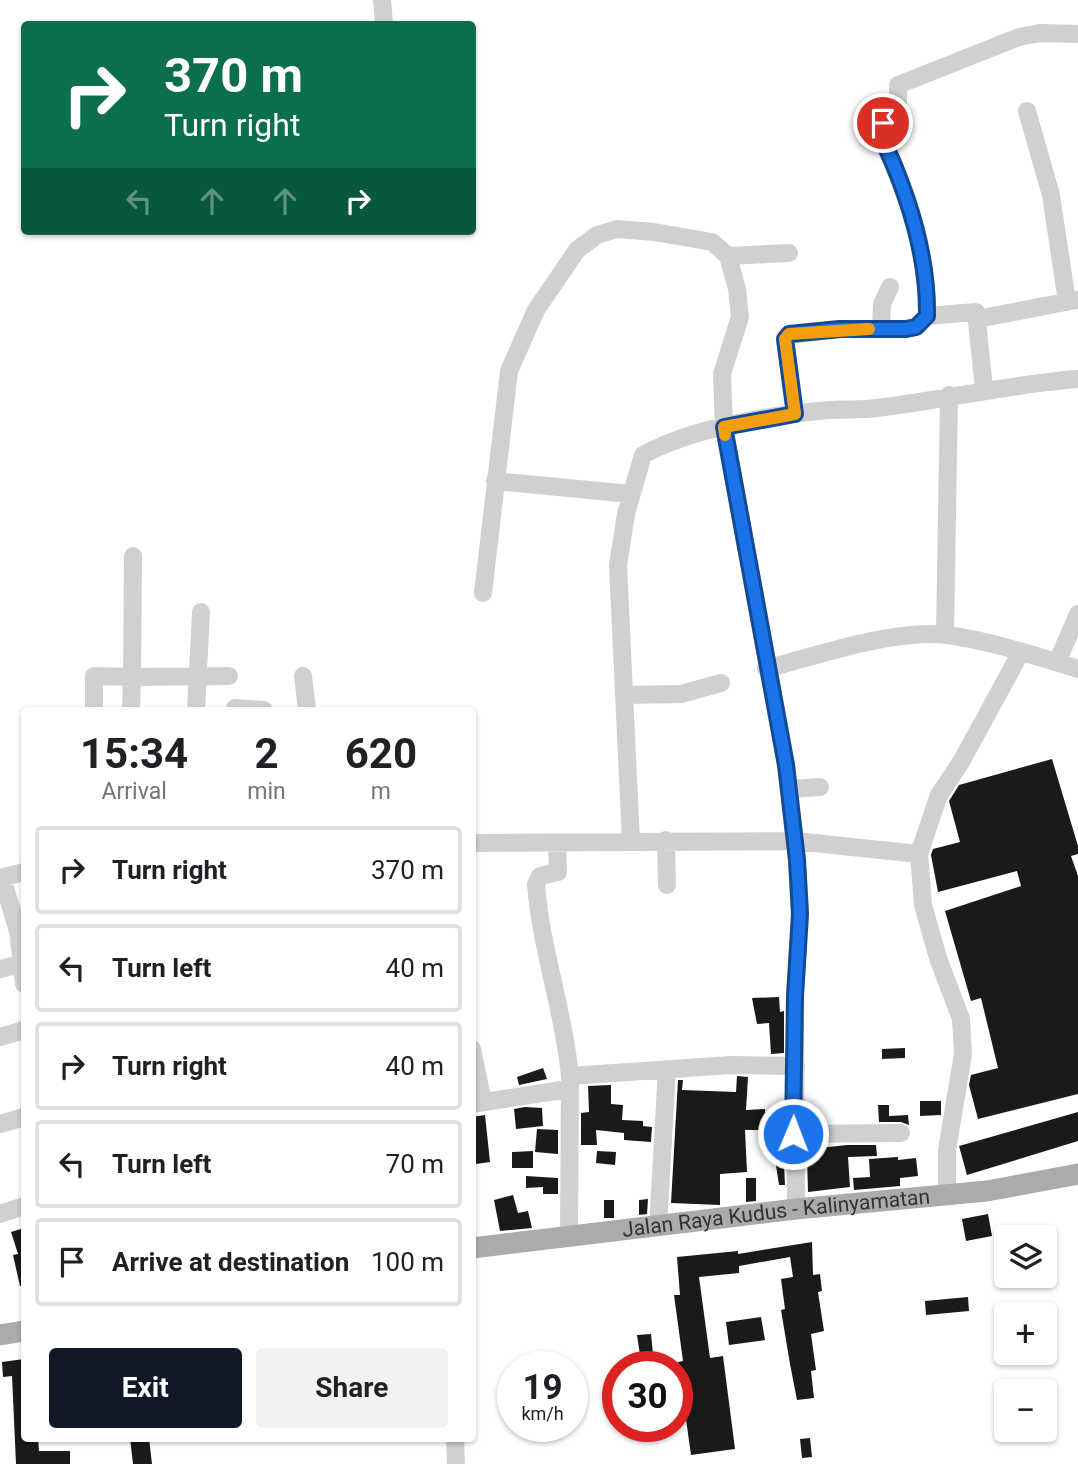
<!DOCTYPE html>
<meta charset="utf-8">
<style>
body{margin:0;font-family:Roboto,sans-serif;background:#f2f2f2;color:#202124;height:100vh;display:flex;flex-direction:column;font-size:26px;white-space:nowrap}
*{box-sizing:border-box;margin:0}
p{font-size:23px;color:#757577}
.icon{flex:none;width:38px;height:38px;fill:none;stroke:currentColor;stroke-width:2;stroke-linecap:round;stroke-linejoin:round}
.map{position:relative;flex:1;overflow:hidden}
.drawer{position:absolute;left:21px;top:707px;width:455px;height:735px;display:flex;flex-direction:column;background:#fff;border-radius:7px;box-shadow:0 2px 5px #0004}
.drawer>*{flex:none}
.hud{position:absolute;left:21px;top:21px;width:455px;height:214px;border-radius:7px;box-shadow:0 2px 5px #0004;background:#0b6e4f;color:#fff;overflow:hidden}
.fabs{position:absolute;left:994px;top:1225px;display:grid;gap:14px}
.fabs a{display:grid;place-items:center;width:63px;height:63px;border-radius:7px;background:#fff;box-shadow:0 2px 5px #0004;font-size:35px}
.speed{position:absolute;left:497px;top:1351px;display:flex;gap:14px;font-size:35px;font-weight:700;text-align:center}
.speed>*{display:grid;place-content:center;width:91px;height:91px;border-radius:50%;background:#fff;box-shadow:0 2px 5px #0004;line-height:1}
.speed small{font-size:18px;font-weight:400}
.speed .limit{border:10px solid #d22;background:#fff;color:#111}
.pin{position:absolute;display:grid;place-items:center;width:60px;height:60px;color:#fff;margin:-30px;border:4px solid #fff;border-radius:50%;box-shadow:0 2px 7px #0007}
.me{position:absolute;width:77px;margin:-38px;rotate:1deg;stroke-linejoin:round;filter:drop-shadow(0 0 5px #0008)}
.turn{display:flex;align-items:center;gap:24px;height:147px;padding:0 28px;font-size:32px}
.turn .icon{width:91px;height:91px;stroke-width:2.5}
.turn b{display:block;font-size:49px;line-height:60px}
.lanes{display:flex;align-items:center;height:66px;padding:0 28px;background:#0003;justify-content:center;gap:35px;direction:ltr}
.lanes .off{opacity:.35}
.eta{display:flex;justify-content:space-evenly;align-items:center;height:119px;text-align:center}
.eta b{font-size:42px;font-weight:700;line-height:49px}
.primary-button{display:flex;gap:14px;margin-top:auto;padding:14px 28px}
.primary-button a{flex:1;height:80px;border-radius:7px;background:#111827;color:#fff;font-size:28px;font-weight:700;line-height:80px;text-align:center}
.primary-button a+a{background:#f2f2f2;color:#202124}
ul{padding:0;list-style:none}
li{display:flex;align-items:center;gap:21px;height:88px;margin:0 14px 10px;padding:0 14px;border:4px solid #e0e0e0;border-radius:7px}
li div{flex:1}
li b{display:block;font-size:26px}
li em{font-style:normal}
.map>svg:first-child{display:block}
</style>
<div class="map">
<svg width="1078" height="1464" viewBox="0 0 1078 1464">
<rect width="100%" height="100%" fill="#fff"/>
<path fill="#1a1a1a" d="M1052,759L1078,846V854L1071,856L1078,876V1094L978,1119L969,1085L971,1075L998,1068L981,998L971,1001L945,911L1021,886L1017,871L938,892L931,855L933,849L960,842L949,801L959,785Z
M779,997L780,1012L784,1011V1053L771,1054L769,1023L757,1024L752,998Z
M905,1048V1058L882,1059V1049Z
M543,1068L547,1079L519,1085L517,1077Z
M737,1076L748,1077L746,1110L765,1109V1130H745L747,1172L720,1174V1205L671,1203L678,1080H683L682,1090L736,1092Z
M611,1085V1104L623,1105L622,1120L643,1121V1126L652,1127L651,1142L624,1140V1133L596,1130L597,1145H581V1113L589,1112L588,1086Z
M920,1101H941V1115L920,1116Z
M878,1105H889V1116L908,1115L909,1125L901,1122H879Z
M525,1107L542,1108L543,1126L516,1129L514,1109Z
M1078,1112V1141L967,1175L959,1146Z
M485,1115L490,1162L476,1164L472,1117Z
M537,1129L558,1130V1154L535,1152Z
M783,1145L785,1185H779L773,1146Z
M847,1145H876L877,1156L848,1157L850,1187L808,1192L807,1157H820L819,1148Z
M533,1151V1168H512V1152Z
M597,1151L616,1152L615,1165L596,1163Z
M898,1157V1160L916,1158L918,1176L900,1178V1186L854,1190L853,1178L870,1177L869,1159Z
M526,1176L558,1178V1194H543V1187L526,1188Z
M746,1178H756V1201L746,1202Z
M513,1195L518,1213L528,1211L532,1228L500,1231L494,1200Z
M648,1199L647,1214L639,1215V1200Z
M604,1200H614V1218H604Z
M988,1214L992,1236L966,1241L962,1219Z
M24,1228V1286H20L13,1255L18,1254L11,1232Z
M812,1242L813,1275L820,1274L822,1291L818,1292L824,1331L811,1334L816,1370L811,1371L814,1398L797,1400L790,1364L781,1310L785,1309L781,1279L793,1277L790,1257L739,1266V1273L699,1277L710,1358L723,1356L735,1449L691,1455L678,1362L683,1361L674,1295H680L677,1257L738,1251V1254Z
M968,1297L969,1311L926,1315L925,1301Z
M761,1317L765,1340L729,1345L726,1322Z
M651,1334L653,1354L640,1355L637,1335Z
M24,1359V1438H38L39,1451H70V1464H16L12,1376L3,1377L2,1362Z
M130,1438H149L152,1464H133Z
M810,1438L812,1457L802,1458L800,1439Z"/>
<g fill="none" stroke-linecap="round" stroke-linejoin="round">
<path stroke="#d0d0d0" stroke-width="18" d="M382,0L384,24
M1027,111L1051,195L1067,302
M728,256L789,253
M927,316L976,312L984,389
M977,319L1076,300
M881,329L882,304L890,287
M795,414L785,339L789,335L840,329H906L917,327L927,316C928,252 906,188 879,132L883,123L898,114V85L1019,37L1040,33L1078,34
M495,481L631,494
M483,593L509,371L536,310L577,250L597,235L617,229L654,232L712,242L728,256L737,289L740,317L722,374L724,427L786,765L797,860L800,914L795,996L796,1209
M945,635L949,395
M1057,662L1078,614
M766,669C815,656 897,628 947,635C991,641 1036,656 1078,669
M303,676L307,710
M625,695L681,694L721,683
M235,708L264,710
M94,710V676L132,677L133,556
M131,710L132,677L229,676
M196,710L201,612
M790,789L820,787
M666,840L667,885
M631,842L618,565L626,514L643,455C693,427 773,415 829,410C845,409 862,410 877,408C945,400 1010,384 1078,379
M472,843L795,841L919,854
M557,843L558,872L540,876L536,884C541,950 564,1011 570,1076
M0,878L24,872
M2,878L18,931L24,984
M0,969L21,964
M0,1037L24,1030
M472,1049L483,1102
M472,1104L568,1089
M0,1124L24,1117
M793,1134L901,1133
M947,1194V1150L963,1054L961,1019L938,958L923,905L919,854L939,795L961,762L1021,652
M0,1214L24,1206
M658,1227L667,1069
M569,1236L570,1076L731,1065L796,1066
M455,1438L456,1464"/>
<g stroke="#ababab" stroke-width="21">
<path id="s1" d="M472,1248L796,1209L987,1191L1078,1174"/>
<path d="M0,1335L24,1331"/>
</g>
</g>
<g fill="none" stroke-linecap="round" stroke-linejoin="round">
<g stroke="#114b97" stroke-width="18">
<path id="route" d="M793,1134L795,996L800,914L797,860L786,765L724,427L795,414L785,339L789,334L840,329H906L916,327L927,316C928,252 906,188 879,132L883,123"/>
</g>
<use href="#route" stroke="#1a73e8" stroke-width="12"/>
<path stroke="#f59e0b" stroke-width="12" d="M725,435L724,427L795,414L785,339L789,334L869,329"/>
</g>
<g text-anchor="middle" stroke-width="7" stroke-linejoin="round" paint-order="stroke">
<g font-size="21" fill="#333" stroke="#fff">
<text dy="7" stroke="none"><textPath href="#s1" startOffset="306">Jalan Raya Kudus - Kalinyamatan</textPath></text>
</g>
</g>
</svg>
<div class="fabs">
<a><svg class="icon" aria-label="layers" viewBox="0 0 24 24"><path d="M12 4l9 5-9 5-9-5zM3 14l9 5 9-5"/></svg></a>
<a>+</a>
<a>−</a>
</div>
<div class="speed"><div>19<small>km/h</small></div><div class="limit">30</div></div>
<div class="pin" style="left:883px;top:123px;background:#d93025"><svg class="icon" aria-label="arrive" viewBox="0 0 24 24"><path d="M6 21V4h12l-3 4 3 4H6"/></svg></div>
<svg class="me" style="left:793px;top:1134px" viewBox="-20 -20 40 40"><circle r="17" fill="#1a73e8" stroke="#fff" stroke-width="3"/><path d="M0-11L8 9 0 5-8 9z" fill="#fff"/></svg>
<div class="hud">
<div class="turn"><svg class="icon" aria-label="right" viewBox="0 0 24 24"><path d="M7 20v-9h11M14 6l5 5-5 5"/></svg><div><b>370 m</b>Turn right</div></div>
<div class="lanes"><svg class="icon off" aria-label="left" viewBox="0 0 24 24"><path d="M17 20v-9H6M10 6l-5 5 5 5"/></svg><svg class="icon off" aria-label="ahead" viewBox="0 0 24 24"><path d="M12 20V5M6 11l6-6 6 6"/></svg><svg class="icon off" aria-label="ahead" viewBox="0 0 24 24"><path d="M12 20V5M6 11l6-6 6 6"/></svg><svg class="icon" aria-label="right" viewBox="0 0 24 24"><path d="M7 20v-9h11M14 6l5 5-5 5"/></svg></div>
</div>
<section class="drawer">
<div class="eta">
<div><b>15:34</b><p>Arrival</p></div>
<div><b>2</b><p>min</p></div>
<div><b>620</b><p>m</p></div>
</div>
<ul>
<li><svg class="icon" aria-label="right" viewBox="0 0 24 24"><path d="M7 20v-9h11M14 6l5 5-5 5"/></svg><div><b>Turn right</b></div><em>370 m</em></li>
<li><svg class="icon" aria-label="left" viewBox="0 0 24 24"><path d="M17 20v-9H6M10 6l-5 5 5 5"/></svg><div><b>Turn left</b></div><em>40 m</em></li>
<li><svg class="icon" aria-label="right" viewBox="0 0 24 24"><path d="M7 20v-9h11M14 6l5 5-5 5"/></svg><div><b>Turn right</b></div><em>40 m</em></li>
<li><svg class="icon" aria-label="left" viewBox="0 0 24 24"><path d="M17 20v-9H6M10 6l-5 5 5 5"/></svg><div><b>Turn left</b></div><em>70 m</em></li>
<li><svg class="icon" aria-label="arrive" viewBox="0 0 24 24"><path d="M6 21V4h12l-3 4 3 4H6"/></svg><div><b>Arrive at destination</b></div><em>100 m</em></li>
</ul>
<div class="primary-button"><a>Exit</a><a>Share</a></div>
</section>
</div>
